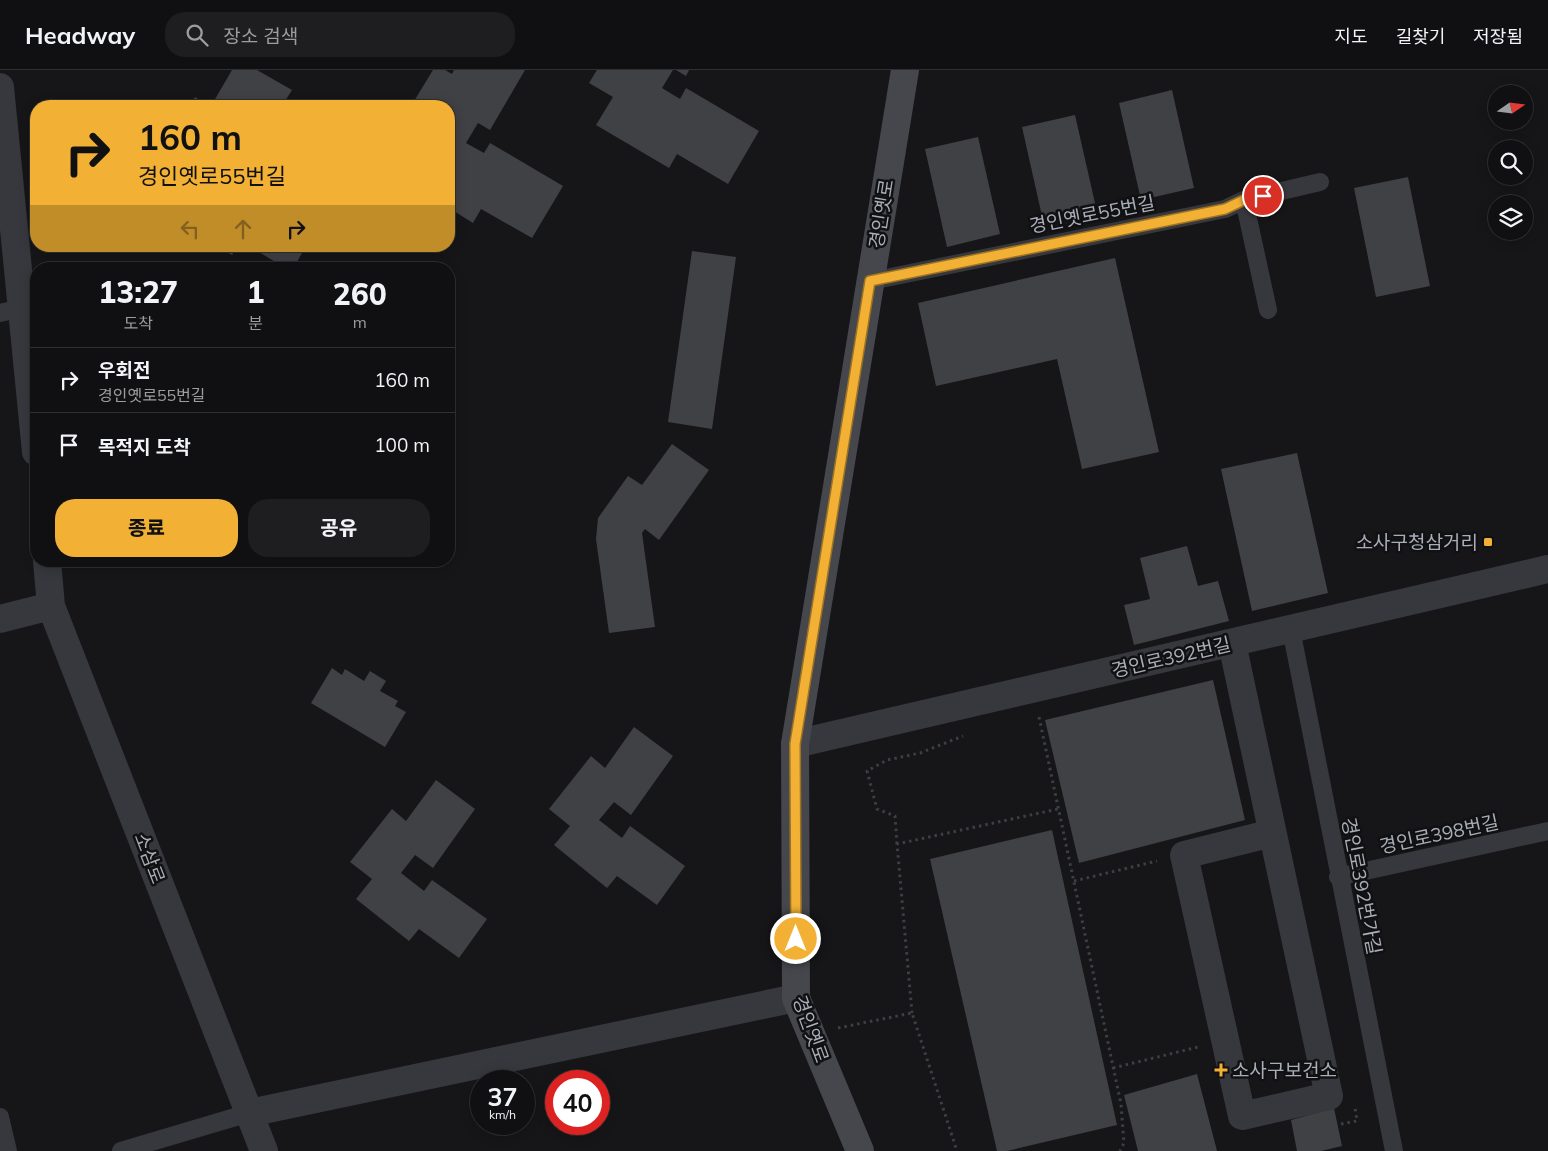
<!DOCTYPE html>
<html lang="ko">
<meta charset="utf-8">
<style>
body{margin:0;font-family:Mulish,"Noto Sans KR",sans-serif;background:#1e1e20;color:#f1f3f6;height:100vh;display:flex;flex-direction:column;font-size:19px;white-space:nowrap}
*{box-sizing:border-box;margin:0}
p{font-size:16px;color:#9c9d9f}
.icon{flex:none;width:28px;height:28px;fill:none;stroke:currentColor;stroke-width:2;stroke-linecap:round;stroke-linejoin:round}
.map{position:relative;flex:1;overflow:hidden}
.side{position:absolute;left:30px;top:192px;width:425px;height:305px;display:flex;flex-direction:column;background:#101012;border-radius:20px;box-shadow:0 2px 12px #0003,0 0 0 1px #303032}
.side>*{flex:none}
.top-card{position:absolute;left:30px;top:30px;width:425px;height:152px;border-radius:20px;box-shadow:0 2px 12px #0003,0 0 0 1px #303032;background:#f2b134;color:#111;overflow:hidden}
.needle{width:32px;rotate:76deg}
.tools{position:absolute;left:1488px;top:15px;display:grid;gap:10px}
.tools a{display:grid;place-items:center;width:45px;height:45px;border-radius:50%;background:#101012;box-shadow:0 2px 12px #0003,0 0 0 1px #303032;font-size:25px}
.speed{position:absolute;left:470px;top:1000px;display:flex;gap:10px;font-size:25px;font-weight:700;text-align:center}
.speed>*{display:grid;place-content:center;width:65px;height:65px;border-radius:50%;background:#101012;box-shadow:0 2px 12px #0003,0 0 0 1px #303032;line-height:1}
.speed small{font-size:12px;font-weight:400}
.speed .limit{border:8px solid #d22;background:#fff;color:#111}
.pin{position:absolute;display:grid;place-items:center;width:42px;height:42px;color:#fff;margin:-21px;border:2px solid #fff;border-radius:50%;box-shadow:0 1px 5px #0007}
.me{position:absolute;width:55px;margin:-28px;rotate:0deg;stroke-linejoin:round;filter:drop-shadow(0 0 4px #0008)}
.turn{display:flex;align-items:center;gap:18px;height:105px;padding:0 25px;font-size:22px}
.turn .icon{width:65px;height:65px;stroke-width:2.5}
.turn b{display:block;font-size:35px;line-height:42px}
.lanes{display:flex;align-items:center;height:48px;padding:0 25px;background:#0003;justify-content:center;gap:25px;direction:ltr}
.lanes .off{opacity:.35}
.eta{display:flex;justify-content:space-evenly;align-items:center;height:85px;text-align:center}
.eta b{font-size:30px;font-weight:800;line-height:35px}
.primary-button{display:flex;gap:10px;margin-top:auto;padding:10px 25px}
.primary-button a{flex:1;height:58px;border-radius:20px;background:#f2b134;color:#111;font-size:20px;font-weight:800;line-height:58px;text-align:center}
.primary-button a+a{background:#1e1e20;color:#f1f3f6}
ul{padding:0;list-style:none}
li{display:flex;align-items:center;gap:15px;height:65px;padding:0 25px;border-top:1px solid #303032}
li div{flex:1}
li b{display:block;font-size:19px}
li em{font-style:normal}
header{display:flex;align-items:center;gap:30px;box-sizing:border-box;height:70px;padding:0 25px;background:#101012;border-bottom:1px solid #303032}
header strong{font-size:24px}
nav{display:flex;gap:28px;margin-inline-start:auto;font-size:18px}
.search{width:350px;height:45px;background:#1e1e20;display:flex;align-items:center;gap:12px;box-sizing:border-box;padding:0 18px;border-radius:20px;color:#9c9d9f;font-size:19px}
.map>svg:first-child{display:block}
</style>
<header>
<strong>Headway</strong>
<div class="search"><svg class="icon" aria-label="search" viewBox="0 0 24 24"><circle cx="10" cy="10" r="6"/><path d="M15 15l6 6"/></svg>장소 검색</div>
<nav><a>지도</a><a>길찾기</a><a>저장됨</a></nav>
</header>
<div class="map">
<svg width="1548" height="1081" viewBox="0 0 1548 1081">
<rect width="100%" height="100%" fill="#161618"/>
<path fill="#404145" d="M232,0H257L292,20L282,36H211Z
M433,0H445L452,4L454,0H525L490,60L478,53L466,73L484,83L490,73L563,116L532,168L481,139L473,153L449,138V36H411Z
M597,0H673L662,18L680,29L686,18L759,61L728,114L677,84L669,98L596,55L613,27L589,13Z
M676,0H689L686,6Z
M1172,20L1194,118L1141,130L1119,33Z
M195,27L209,36H189Z
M1075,45L1097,142L1044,155L1022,57Z
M978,67L1000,164L947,177L925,79Z
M1408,107L1430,216L1376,227L1354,118Z
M216,176H237L232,185Z
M249,176H306L293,199H287Z
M692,181L736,187L712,359L668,352Z
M1115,188L1159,382L1082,399L1057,289L936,316L918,233Z
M672,374L709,400L659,470L645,459L642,463L655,557L609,563L596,469L598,448L628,406L642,415Z
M1297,383L1328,523L1252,541L1221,399Z
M1187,476L1198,516L1218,511L1229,551L1134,575L1124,535L1150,529L1140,488Z
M332,598L342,605L345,599L364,611L370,601L386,611L380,621L398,631L395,636L406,642L385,677L311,633Z
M1213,610L1245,750L1079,793L1045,650Z
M634,657L673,686L631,745L614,732L599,750L622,768L630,756L685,796L657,835L617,806L607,818L554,775L570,756L549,739L591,686L605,698Z
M436,710L475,739L433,798L415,785L401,803L424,821L432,810L487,849L459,888L419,859L409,871L356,829L372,809L350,792L392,739L406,751Z
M1052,760L1117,1055L1007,1081H997L930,789Z
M1197,1004L1217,1081H1138L1124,1025Z
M1334,1038L1342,1076L1321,1081H1297L1291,1050Z"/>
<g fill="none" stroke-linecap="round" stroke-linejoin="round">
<path stroke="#3d3f44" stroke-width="3" stroke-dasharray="2.5 4" stroke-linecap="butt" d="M1039,647L1121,1034L1124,1073L1120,1081
M897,774L895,746L877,739L867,701L887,690L920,683L963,666
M1074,811L1157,791
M912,943L897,774L1058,739
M838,958L912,943L957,1081
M1113,998L1198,977
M1341,1054L1357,1051L1355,1038"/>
<path stroke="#37383d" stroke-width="18" d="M1244,130L1268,240
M871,211L1225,139L1244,130L1320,112
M0,243L22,238
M1291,559L1394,1081
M1338,807L1548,761
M0,1047L8,1081
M121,1081L249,1043"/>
<path stroke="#37383d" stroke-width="28" d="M0,17L36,382
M47,491L51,536L264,1081
M0,549L51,536
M1232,573L1329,1026L1242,1046L1184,785L1272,763
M795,674L1548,499
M249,1043L796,928"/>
<path stroke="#45474d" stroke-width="28" d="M860,1081L796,928L795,674L905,0"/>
</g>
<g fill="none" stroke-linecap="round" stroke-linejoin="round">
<g stroke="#9d7322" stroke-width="12">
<path id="route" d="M796,869L795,674L870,211L1225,139L1244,130L1263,126"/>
</g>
<use href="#route" stroke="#f2b134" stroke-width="9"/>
</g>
<g fill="#f2b134" stroke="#111113" stroke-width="2">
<rect x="1483" y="467" width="10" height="10" rx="2.5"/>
<path d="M1218.5 992.5h5v5h5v5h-5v5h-5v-5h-5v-5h5z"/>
</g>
<g text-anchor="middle" stroke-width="5" stroke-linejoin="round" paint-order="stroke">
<g font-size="19" fill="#a8adb8" stroke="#111113">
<text transform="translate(881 144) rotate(-81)" y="7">경인옛로</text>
<text transform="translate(1092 144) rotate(-11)" y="7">경인옛로55번길</text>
<text transform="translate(1171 587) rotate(-13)" y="7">경인로392번길</text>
<text transform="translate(1439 764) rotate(-12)" y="7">경인로398번길</text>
<text transform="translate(150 788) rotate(69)" y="7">소삼로</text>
<text transform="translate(1362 816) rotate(79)" y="7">경인로392번가길</text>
<text transform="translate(811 959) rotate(70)" y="7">경인옛로</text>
</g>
<g font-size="19" fill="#a8adb8" stroke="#111113" text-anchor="end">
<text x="1478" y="479">소사구청삼거리</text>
<text x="1232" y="1007" text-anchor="start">소사구보건소</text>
</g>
</g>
</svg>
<div class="tools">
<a><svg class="needle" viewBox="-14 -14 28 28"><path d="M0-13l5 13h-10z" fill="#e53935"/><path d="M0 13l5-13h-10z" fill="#9c9d9f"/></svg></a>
<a><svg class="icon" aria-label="search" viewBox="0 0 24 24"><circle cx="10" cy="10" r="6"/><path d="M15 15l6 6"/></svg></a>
<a><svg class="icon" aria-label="layers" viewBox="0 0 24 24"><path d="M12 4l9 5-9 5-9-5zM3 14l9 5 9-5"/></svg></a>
</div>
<div class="speed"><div>37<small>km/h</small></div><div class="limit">40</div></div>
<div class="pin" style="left:1263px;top:126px;background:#d93025"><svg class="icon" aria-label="arrive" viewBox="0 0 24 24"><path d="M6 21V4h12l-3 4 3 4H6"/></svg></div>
<svg class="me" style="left:796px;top:869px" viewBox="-20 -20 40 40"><circle r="17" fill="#f2b134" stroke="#fff" stroke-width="3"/><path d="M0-11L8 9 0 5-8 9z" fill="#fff"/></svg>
<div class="top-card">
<div class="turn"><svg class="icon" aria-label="right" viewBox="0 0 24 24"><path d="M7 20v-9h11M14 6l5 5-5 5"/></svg><div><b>160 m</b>경인옛로55번길</div></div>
<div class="lanes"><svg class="icon off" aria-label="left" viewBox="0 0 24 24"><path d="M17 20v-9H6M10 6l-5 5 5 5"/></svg><svg class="icon off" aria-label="ahead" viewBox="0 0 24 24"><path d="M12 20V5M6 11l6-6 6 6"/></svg><svg class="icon" aria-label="right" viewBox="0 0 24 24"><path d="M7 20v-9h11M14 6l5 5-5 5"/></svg></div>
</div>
<section class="side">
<div class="eta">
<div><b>13:27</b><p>도착</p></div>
<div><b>1</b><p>분</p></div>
<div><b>260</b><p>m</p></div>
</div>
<ul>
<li><svg class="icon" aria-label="right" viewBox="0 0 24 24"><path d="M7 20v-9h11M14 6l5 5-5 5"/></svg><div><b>우회전</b><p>경인옛로55번길</p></div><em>160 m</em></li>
<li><svg class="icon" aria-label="arrive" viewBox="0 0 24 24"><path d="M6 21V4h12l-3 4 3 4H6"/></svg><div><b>목적지 도착</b></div><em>100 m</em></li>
</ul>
<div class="primary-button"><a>종료</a><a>공유</a></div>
</section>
</div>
